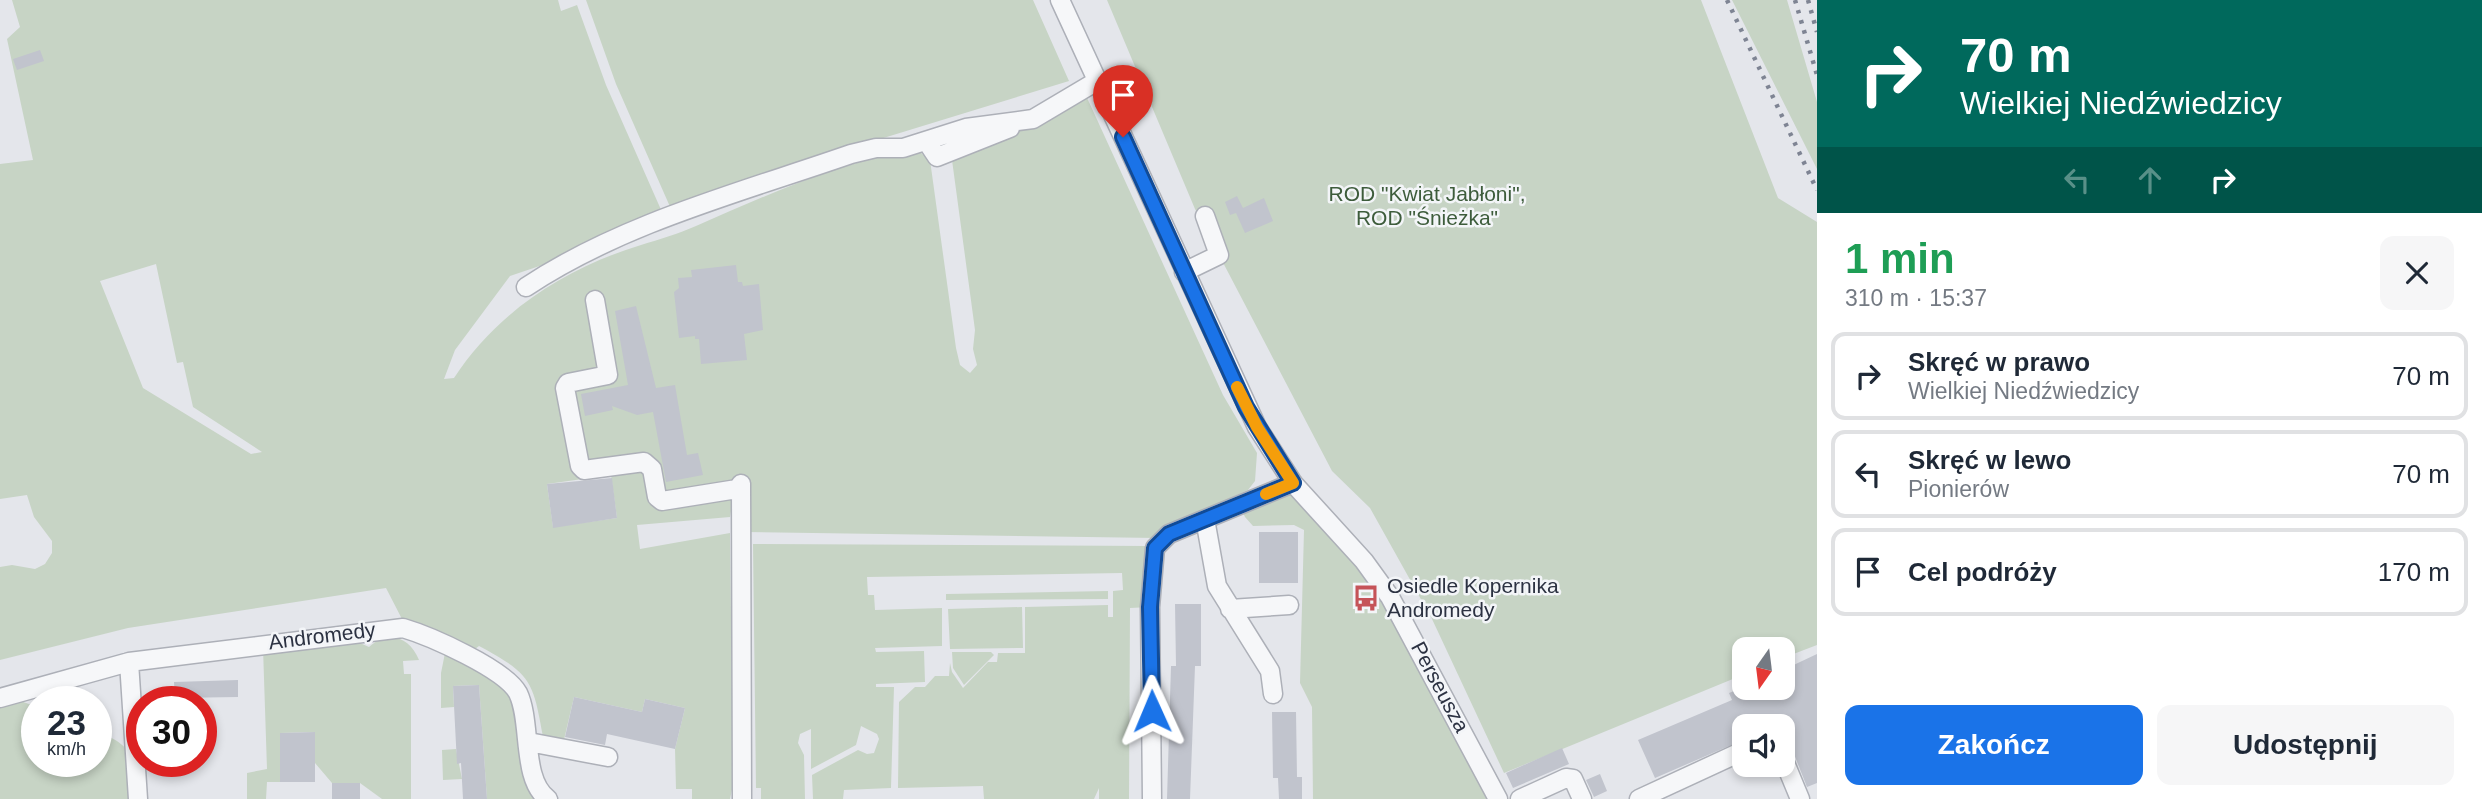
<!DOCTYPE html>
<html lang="pl">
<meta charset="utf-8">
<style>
body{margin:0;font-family:Arial,sans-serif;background:#f6f6f7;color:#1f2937;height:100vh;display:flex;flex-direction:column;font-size:26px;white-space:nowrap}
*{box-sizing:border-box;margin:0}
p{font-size:23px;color:#747a83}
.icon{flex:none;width:38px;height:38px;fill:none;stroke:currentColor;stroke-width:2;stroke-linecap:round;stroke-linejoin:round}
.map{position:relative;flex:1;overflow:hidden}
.panel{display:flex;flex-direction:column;background:#fff;width:665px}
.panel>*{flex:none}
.guide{background:#00695c;color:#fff;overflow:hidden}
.needle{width:46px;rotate:194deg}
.fabs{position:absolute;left:1732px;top:637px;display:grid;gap:14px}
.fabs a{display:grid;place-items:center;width:63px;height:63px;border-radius:14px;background:#fff;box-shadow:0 4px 10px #0003;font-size:35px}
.speed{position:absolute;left:21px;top:686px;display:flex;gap:14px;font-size:35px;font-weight:700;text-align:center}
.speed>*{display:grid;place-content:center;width:91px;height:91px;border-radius:50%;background:#fff;box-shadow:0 4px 10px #0003;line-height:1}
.speed small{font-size:18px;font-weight:400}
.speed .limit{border:10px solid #d22;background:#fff;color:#111}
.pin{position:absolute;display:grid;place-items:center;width:60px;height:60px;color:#fff;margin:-72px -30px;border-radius:50% 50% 50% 0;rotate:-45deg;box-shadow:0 0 7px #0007}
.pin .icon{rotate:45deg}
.me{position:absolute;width:77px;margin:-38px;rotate:359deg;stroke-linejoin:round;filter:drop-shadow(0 0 5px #0008)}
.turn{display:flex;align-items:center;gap:24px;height:147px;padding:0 28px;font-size:32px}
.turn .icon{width:91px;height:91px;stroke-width:2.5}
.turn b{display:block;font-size:49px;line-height:60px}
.lanes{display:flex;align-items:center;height:66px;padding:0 28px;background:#0003;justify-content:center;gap:35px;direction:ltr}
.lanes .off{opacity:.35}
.round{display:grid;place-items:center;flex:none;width:74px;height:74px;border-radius:14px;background:#f6f6f7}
.summary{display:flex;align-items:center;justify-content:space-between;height:119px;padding:0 28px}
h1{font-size:42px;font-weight:800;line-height:52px;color:#1e9e55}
.primary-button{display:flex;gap:14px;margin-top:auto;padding:14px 28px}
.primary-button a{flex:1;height:80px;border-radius:14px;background:#1a73e8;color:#fff;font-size:28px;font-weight:800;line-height:80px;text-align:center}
.primary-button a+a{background:#f6f6f7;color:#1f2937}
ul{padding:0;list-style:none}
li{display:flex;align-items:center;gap:21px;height:88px;margin:0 14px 10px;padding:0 14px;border:4px solid #e0e1e3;border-radius:14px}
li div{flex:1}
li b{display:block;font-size:26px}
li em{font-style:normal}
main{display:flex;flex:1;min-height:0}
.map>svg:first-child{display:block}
</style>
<main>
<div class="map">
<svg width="1817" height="799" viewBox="0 0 1817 799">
<rect width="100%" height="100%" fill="#e4e6eb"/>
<path fill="#c7d4c5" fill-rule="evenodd" d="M12,0H558L561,11L577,5L606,85L662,212L575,254L510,276L455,350L444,379L454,378C497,312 565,268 641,245C660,239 678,234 696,226C768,195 839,161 917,150L930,160L956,348L960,365L970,373L977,365L973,349L975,330L952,160L1083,89L1223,395L1257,453L1255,481L1248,490L1228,499L1293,483L1364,561L1498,799H1313L1312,707L1300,683L1304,530L1294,525L1253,526L1245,517L1237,499L1175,522L1157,538L744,532V510L731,511L730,517L637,525L640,549L730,533L733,785L730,799H692V789H676L675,749L685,708L645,699L642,712L574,697L563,744L543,737C533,680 531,674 479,646L471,652L403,621L386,588L128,628L0,660V567L12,565L35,569L45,564L52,553V541L34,517L27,495L0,499V164L33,160L7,39L20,27ZM156,264L177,363L183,362L193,407L262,452L251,454L143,388L100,281ZM611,475L617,518L553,527L547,484Z
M586,0H1033L1069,81L766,174L671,209L616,84Z
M1107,0H1701L1778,198L1817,222V645L1783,658V649H1745V674L1504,773L1432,619L1370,508L1332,471L1195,209Z
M1732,0H1787L1817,102V169Z
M753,544L1147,546L1150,607L1130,608L1129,799H1099V788L1094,799H984L983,786L898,788L899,702L915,687H925L935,676H949L950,663L952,672L963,688L988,662H997L998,653H1025V607L1108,605V617H1113V591L1123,590L1122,573L867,577L868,595H874L875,610L942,608V646L875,648L876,652L924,651L925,682L876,684V687H894L891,788L844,790L843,799H813L812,775L858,750L867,754L874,753L879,739L877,734L861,726L856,745L811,769V729L800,734L798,743L804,755L805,799H761V788H756Z
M1108,591V599L946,600V594Z
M1022,607L1023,648L950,649L948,609Z
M344,636L369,647C388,629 410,637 419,660L403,661L404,674H411V799H382L360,783H332L315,763L314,732L280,733V782H267L266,799H247V773L267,769L263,648Z
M952,652H991L994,655L964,685L953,668Z
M445,653L495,679L515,695L542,799H487L479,685L453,686L454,707L441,708V673Z
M7,696L37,707V761H96V732C139,746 131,760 132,799H0V698Z
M456,749L462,779L443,780L442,750Z"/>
<path fill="#c1c4cd" d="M40,50L44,61L17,70L13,59Z
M1237,196L1243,208L1264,198L1273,221L1245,233L1236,213L1230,215L1225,202Z
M736,265L738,282H742L743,286L759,284L763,330L744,334L747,360L701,364L699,339H695V336L679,338L674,292L679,288L678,278L692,277L691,270Z
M636,306L656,388L675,385L687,455L698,453L703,475L666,482L653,412L637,415L612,406L613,410L585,416L581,394L628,385L615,311Z
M612,478L617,518L553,528L547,484Z
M1259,532H1298V583H1259Z
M1175,604H1201V666H1195L1190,799H1167L1171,666H1176Z
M1817,654V783L1807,787L1783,726H1745V739L1655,778L1638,740L1732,700L1729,693L1742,688H1783V670Z
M238,680V697L175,698L174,682Z
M479,685L487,799H463L461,763L457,764L453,686Z
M574,697L642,712L645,699L685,708L675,749L607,734L605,745L565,737Z
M1272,712H1296L1297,777H1302V799H1279L1278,778H1273Z
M315,732V782H280V733Z
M1562,748L1569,764L1513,788L1506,773Z
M1600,774L1607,791L1594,797L1586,780Z
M332,783H360V799H332Z"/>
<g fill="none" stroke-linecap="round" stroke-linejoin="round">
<g stroke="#adb0b8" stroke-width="21">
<path id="minor" d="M1060,0L1257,427L1293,483L1364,561L1390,597L1498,799
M927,142L937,157L1010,128
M1184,272L1219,255L1205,216
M526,287C622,223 742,192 851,154L876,148H903L966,128L1033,119L1097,81
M595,300L608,375L568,383L565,388L580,466L584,470L644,462L652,469L657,497L662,501L737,489L741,484
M741,484L742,799
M1205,519L1217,586L1270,671L1273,694
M1230,609L1289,605
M129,662L138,799
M0,698L129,662L403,628C430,636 505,669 518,693C532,722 521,780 548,799
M534,743L608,757
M1783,758L1800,799
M1152,799L1150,607L1155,548L1169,534L1293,483
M1520,799L1566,778L1573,779L1582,799
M1639,799L1745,750"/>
</g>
<use href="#minor" stroke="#f6f7f9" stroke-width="18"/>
<path stroke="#7e8493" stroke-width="4.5" stroke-dasharray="3.5 7" stroke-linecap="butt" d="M1727,0L1817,190
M1795,0L1817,75
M1808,0L1817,32"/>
</g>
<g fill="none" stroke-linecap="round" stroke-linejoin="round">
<g stroke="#114b97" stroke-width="18">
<path id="route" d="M1123,137L1246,407L1293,483L1169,534L1155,548L1150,607L1152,711"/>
</g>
<use href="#route" stroke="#1a73e8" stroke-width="12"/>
<path stroke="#f59e0b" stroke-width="12" d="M1237,387L1257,427L1293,483L1266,494"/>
</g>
<defs>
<g id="bus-bare" transform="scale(2.1)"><path d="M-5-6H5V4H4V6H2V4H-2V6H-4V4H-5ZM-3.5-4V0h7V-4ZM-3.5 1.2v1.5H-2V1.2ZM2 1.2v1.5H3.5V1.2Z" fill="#c55358" stroke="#f3f5f8" stroke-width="2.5" paint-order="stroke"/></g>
</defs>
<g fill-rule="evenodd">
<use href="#bus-bare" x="1366" y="598"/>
</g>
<g text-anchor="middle" stroke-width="5" stroke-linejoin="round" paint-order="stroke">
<g font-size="21" fill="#3d5c3b" stroke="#f3f5f8">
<text x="1427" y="201">ROD "Kwiat Jabłoni",<tspan x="1427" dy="24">ROD "Śnieżka"</tspan></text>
</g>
<g font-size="21" fill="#2c3242" stroke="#f3f5f8" text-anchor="start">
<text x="1387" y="593">Osiedle Kopernika<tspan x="1387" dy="24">Andromedy</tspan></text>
</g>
<g font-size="21" fill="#2c3242" stroke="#f3f5f8">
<text transform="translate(322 636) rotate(-7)" y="7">Andromedy</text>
<text transform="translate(1440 687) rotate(62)" y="7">Perseusza</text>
</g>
</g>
</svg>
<div class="fabs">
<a><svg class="needle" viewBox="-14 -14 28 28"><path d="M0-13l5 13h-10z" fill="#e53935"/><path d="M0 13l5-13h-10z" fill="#747a83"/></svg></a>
<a><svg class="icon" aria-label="sound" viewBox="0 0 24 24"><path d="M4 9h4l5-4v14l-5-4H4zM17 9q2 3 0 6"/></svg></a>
</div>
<div class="speed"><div>23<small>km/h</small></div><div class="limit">30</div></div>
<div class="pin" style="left:1123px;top:137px;background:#d93025"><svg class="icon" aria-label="arrive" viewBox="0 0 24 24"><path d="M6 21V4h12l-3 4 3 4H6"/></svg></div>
<svg class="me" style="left:1152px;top:711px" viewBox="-20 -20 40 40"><path d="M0-17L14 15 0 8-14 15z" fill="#1a73e8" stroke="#fff" stroke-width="4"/></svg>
</div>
<section class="panel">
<div class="guide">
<div class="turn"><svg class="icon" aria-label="right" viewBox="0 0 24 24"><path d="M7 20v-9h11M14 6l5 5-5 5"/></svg><div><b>70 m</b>Wielkiej Niedźwiedzicy</div></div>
<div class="lanes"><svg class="icon off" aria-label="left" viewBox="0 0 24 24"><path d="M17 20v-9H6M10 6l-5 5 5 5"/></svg><svg class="icon off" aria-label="ahead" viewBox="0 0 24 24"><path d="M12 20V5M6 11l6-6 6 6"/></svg><svg class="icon" aria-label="right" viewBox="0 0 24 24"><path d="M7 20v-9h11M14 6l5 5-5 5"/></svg></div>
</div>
<div class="summary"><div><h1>1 min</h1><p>310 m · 15:37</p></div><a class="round"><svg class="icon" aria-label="close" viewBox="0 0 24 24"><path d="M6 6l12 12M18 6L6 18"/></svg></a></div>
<ul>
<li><svg class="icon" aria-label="right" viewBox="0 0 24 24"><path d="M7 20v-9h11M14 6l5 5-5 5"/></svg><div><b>Skręć w prawo</b><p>Wielkiej Niedźwiedzicy</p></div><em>70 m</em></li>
<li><svg class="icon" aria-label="left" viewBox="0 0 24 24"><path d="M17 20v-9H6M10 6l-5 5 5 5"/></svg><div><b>Skręć w lewo</b><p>Pionierów</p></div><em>70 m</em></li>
<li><svg class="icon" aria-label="arrive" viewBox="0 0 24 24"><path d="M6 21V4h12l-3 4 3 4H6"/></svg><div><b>Cel podróży</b></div><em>170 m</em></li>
</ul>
<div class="primary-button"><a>Zakończ</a><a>Udostępnij</a></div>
</section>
</main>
